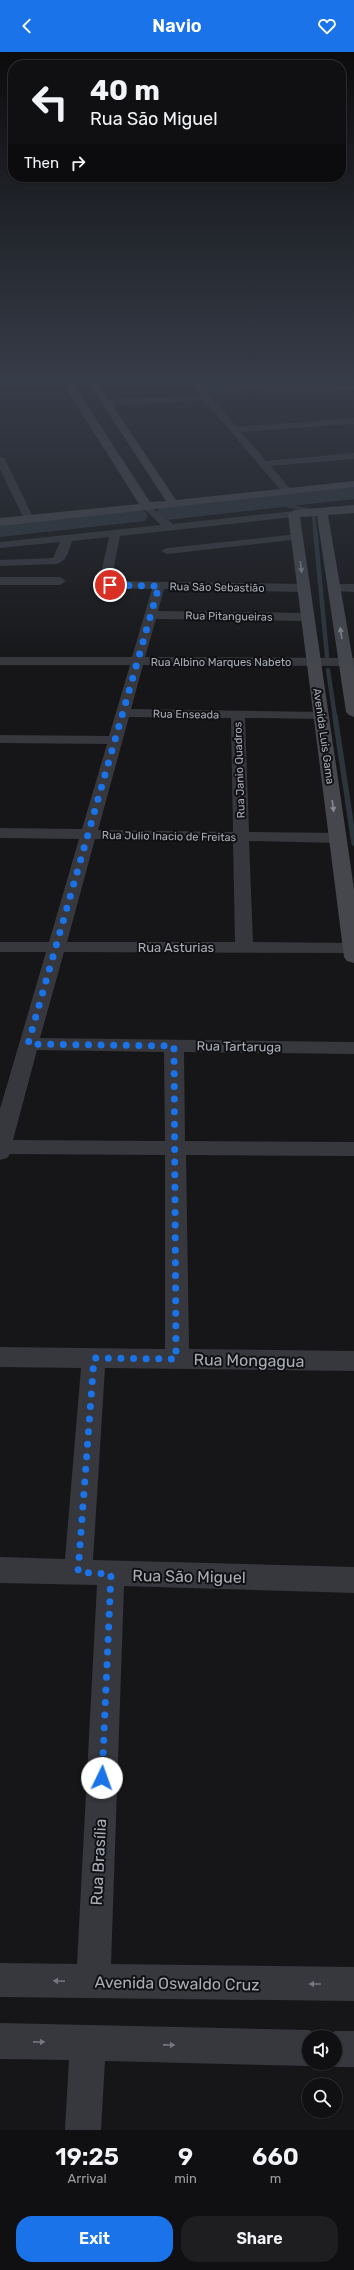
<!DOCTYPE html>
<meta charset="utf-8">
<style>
body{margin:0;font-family:Rubik,sans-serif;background:#1e1e20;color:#f1f3f6;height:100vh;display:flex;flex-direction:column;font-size:15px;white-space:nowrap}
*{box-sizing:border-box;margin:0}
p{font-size:13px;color:#9c9d9f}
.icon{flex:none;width:22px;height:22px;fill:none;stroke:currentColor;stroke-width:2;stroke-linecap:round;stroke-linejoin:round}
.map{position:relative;height:2078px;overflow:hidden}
.sheet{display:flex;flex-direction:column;background:#101012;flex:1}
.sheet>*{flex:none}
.hud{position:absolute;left:8px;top:8px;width:338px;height:122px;border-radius:16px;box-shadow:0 1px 3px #0004,0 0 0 1px #303032;background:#101012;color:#f1f3f6;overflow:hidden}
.controls{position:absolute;left:302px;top:1978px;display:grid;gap:8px}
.controls a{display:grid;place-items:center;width:40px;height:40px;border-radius:50%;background:#101012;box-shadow:0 1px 3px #0004,0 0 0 1px #303032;font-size:20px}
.pin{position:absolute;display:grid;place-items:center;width:34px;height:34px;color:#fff;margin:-17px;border:2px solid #fff;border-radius:50%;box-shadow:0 1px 4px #0007}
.me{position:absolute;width:44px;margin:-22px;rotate:3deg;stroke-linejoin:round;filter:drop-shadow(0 0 3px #0008)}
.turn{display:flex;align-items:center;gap:14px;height:84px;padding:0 16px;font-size:18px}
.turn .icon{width:52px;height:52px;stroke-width:2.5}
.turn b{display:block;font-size:28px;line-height:34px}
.then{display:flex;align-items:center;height:38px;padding:0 16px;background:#0003;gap:8px;font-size:15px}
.eta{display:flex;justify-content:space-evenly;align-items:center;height:68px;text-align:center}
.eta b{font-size:24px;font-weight:600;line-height:28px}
.button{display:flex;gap:8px;margin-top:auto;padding:8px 16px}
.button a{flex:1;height:46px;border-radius:16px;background:#1a73e8;color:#fff;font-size:16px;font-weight:600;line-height:46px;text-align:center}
.button a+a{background:#1e1e20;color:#f1f3f6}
header{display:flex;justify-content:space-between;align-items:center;height:52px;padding:0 16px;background:#1a73e8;color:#fff;font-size:18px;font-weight:600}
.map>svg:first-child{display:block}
</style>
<header><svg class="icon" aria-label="back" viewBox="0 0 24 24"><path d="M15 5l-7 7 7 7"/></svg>Navio<svg class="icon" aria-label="heart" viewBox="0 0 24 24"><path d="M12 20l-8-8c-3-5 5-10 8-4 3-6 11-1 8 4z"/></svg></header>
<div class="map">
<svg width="354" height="2078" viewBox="0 0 354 2078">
<rect width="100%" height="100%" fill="#161618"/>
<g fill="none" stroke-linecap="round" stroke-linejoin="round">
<path stroke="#2c353c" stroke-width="3.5" d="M266,449L313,459L315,478"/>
<path stroke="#2c353c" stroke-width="4.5" d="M315,477L327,604
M328,618L335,665"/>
<path stroke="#2c353c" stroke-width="5.5" d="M335,664L354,791"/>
<path fill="#2c353c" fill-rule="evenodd" d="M354,433V447L167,468L159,466L156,461L159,456L167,454Z
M137,457L145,459L148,464L145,469L0,485V471Z"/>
<path stroke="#37383d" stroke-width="5" d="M260,334L272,338L354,336"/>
<path fill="#37383d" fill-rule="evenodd" d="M189,330H198L203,336L264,330V336L258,338L207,341L237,375L354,366V372L241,380L266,409L354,401V407L271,414L292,439L287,442L283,441L204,348L106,354L102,351L106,348L199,343Z
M0,404L5,407L34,467L33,469H25L24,467L0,417Z
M146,451L173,472L294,459L299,462L294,465L120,484L111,529L304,532L310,536L304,540L164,537L158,559L308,561L314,565L308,569L156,567L145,605L354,606V614L143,613L131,657L326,660L328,663L321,667L245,666L249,780L338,781L344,783L346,786L344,789L338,791L249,789L253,890L353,891L354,901L64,900L40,986L354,990V1002L184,1000L185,1089L354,1090V1104L186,1103L189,1297L354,1299V1319L105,1316L93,1508L354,1515V1541L124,1534L111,1912L354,1915V1949L0,1945V1911L77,1912L97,1533L0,1531V1505L65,1507L81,1316L0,1315V1295L165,1297V1103L10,1102L7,1106L0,1108V1057L46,900H0V890H49L79,787L0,786V776L82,777L107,692L0,691V683L109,684L130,613H0V605H132L152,537L103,536L99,530L109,485L72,489C69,498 67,510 56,512L0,514V508L53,506L60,490L0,496V490L161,473L141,454ZM129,665L231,666L233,780L98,778ZM95,787L233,789L235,890H67ZM37,998L164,1000L165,1089L13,1088Z
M297,482L301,483L303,485L301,487L167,502L161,499L167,496Z
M0,525H60L66,529L60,533H0Z
M334,532H354V540L330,539L328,536Z
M0,1971L309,1978L322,1985H309V2011H315L309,2014L105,2009L101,2078H65L69,2008L0,2007Z
M335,1979H354V2015H335L326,2011H335V1985H322Z"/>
<path fill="#45474d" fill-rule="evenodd" d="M62,330H72L150,450L166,449L88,330H97L176,448L354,429V435L0,474V466L139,452Z
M354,453V461L328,463L354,615V665L349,663L346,660L317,464L300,465L354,837V911L347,909L344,905L288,462L294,458Z"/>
</g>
<defs><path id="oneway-solid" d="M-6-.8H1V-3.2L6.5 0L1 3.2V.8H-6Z"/></defs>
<g fill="#858993">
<use href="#oneway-solid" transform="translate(301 515) rotate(82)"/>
<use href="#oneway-solid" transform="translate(341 581) rotate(-99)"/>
<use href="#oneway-solid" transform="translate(333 754) rotate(82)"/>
</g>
<g fill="#757881">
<use href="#oneway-solid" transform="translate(59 1929) rotate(-178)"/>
<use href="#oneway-solid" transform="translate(315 1932) rotate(-180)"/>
<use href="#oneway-solid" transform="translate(39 1990) rotate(1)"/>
<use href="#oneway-solid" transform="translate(169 1993) rotate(1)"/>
</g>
<linearGradient id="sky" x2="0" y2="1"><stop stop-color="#0c0c0d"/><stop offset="0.53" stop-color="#363c48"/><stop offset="1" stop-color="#363c48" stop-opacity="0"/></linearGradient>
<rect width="354" height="621" fill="url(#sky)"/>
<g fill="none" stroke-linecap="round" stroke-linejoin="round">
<path stroke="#1a73e8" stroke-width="7" stroke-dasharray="0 12.6" d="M102,1726L111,1522L78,1520L94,1306L176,1307L174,994L28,992L159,534L110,533"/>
</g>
<g text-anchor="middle" stroke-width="4" stroke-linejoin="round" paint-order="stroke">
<g font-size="11" fill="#a8adb8" stroke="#111113">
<text transform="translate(217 535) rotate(1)" y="4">Rua São Sebastião</text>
<text transform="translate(229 564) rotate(1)" y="4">Rua Pitangueiras</text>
<text x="221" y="614">Rua Albino Marques Nabeto</text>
<text transform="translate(186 662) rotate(1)" y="4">Rua Enseada</text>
<text transform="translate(324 684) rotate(82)" y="4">Avenida Luis Gama</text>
<text transform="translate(239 718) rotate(-92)" y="4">Rua Janio Quadros</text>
<text transform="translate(169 784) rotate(1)" y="4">Rua Julio Inacio de Freitas</text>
</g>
<g font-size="13" fill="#a8adb8" stroke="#111113">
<text x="176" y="900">Rua Asturias</text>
<text transform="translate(239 994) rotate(1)" y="5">Rua Tartaruga</text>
</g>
<g font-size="16" fill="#a8adb8" stroke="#111113">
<text transform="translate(249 1308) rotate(1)" y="6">Rua Mongagua</text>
<text transform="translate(189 1524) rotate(1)" y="6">Rua São Miguel</text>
<text transform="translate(98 1810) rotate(-87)" y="6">Rua Brasília</text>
<text transform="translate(177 1931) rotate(1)" y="6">Avenida Oswaldo Cruz</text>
</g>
</g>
</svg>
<div class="controls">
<a><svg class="icon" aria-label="sound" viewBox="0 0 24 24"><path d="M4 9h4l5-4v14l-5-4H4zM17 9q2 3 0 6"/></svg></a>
<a><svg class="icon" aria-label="search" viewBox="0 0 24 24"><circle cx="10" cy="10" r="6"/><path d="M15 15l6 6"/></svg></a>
</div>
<div class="pin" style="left:110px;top:533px;background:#d93025"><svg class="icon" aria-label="arrive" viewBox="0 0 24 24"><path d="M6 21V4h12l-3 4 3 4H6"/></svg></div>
<svg class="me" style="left:102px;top:1726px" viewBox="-20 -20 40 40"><circle r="19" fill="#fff"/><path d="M0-13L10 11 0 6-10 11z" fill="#1a73e8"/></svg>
<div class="hud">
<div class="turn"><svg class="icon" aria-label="left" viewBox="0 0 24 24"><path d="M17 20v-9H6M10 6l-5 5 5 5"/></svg><div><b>40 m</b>Rua São Miguel</div></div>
<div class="then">Then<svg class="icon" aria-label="right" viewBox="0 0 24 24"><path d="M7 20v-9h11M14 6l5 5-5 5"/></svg></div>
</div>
</div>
<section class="sheet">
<div class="eta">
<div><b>19:25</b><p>Arrival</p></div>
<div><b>9</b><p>min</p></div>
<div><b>660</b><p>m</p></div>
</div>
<div class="button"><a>Exit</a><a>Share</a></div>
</section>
